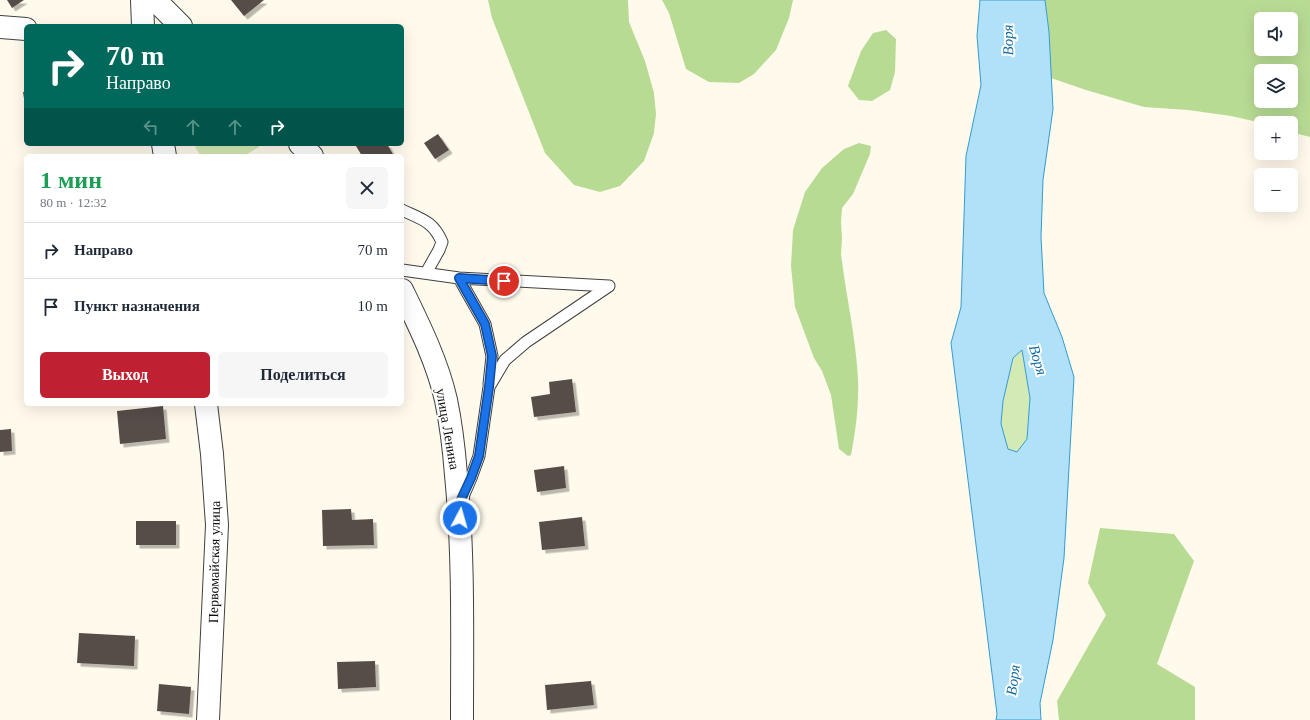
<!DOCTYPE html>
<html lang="ru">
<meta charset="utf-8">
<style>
body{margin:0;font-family:Georgia,serif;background:#f6f6f7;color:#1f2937;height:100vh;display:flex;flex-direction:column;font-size:15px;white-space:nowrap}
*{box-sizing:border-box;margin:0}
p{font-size:13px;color:#747a83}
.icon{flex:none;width:22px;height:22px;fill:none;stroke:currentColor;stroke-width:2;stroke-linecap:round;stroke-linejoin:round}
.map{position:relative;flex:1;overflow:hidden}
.panel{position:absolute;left:24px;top:154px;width:380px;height:252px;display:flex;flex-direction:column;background:#fff;border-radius:6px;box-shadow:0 4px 16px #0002}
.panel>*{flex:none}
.banner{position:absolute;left:24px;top:24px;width:380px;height:122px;border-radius:6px;box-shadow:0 4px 16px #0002;background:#00695c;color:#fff;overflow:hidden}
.buttons{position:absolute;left:1254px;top:12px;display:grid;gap:8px}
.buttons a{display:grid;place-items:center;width:44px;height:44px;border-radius:6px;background:#fff;box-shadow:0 4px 16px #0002;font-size:20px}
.pin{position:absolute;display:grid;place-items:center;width:34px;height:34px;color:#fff;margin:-17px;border:2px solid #fff;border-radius:50%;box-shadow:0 1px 4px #0007}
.me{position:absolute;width:44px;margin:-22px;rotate:6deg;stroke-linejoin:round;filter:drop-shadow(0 0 3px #0008)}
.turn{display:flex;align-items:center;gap:14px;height:84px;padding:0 16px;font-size:18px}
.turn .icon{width:52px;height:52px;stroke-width:2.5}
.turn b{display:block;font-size:28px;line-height:34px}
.lanes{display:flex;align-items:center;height:38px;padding:0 16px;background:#0003;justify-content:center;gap:20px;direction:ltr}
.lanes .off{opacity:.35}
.round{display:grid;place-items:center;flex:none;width:42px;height:42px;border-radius:6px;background:#f6f6f7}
.head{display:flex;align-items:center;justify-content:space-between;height:68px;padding:0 16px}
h1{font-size:24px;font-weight:700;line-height:30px;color:#1e9e55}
.action{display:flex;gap:8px;margin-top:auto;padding:8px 16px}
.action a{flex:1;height:46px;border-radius:6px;background:#c02132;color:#fff;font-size:16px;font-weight:700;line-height:46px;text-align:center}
.action a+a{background:#f6f6f7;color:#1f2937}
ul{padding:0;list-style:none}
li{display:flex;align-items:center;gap:12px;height:56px;padding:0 16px;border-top:1px solid #e0e1e3}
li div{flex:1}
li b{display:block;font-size:15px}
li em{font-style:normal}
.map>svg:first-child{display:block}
</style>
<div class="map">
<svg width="1310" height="720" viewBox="0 0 1310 720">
<defs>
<filter id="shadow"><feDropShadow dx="3.5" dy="3.5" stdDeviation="0" flood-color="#0004"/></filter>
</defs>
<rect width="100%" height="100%" fill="#fffaec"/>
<path fill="#d4eab5" d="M200,144H257L259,147L244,156H201L195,147Z
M1022,350L1030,398L1027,439L1018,452L1008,449L1001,424L1003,401L1013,358Z"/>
<path fill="#b8db94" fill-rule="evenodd" d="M488,0H628L629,22L645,61L654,93L656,114L654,133L644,161L620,186L600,192L574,185L545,153L492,18Z
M662,0H793L789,18L776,50L754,74L739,83L709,82L686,69L669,13Z
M1045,0H1310V137L1291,132V123H1262L1231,116L1188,110L1144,107L1086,90L1051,78L1049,32ZM1261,19H1291V49H1261ZM1261,71H1291V101H1261Z
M886,30L896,39L895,72L890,90L872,101L859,100L848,86L861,51L873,33Z
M859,143L871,146L870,154L853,194L842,208L841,222L842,239L841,254C846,296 856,337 858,379C859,404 856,430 851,455L848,456L839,449L831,395L822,371L814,358L795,307L791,266L793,230L805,192L822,168L844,149Z
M1100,528L1174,534L1194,561L1157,664L1195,687V720H1059L1057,701L1106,615L1088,583Z"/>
<path fill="#b0e1f8" stroke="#359bd0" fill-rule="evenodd" d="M980,0H1045L1049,32L1053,109L1043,180L1041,237L1044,293L1062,337L1074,377L1064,558L1053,640L1040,703L1041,720H996L997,714L951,343L961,307L966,156L981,85L977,36ZM1022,350L1030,398L1027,439L1017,452L1008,449L1001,424L1003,401L1013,358Z"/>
<path fill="#564d49" filter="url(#shadow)" d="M7,0H24L12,8Z
M231,0H264L244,16Z
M23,92H26V105H25Z
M438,134L449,150L435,159L424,143Z
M360,144H387L394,156H362L356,146Z
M572,379L576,412L534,417L531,397L550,394L549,382Z
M163,406L166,439L120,444L117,411Z
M11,429L12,451L0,452V430Z
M564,466L566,488L537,492L534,470Z
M351,509L352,520L373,519L374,545L323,546L322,510Z
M582,517L585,546L542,550L539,522Z
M136,521H176V545H136Z
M79,633L135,636L134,666L77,663Z
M375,661L376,687L338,689L337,662Z
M591,681L594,705L547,710L545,685Z
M159,684L191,687L189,714L157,711Z"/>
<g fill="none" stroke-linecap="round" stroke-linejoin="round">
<g stroke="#404040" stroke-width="13">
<path id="service" d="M402,210C421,219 433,221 442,242L439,250L426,273
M402,270L459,278L609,286
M459,278L485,324L492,356L489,384
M462,499L471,478L479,456L489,387L505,360L526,342L609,286"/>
</g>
<g stroke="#404040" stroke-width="24">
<path id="minor" d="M142,0L143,26
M0,27L26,29
M163,144L165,156
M206,404L212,454L217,525L208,720"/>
</g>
<g stroke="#404040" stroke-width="24">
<path id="tertiary" d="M155,0L181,26
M300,144L312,156
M402,290C419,325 437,361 446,400C451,424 454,449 456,475C464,556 462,638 462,720"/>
</g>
<use href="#service" stroke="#fff" stroke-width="11"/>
<use href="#minor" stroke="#fff" stroke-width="22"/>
<use href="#tertiary" stroke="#fff" stroke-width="22"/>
</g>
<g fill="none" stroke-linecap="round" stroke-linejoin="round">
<g stroke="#114b97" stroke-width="10">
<path id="route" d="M460,518L459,504L471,478L479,456L489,387L492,356L485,324L459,278L504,281"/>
</g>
<use href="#route" stroke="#1a73e8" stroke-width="7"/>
</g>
<g text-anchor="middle" stroke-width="4" stroke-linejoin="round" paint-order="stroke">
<g font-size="14" fill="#0d0d0d" stroke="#fff">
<text transform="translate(448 429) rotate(80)" y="5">улица Ленина</text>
<text transform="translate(214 562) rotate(-89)" y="5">Первомайская улица</text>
</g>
<g font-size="15" font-style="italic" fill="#136ba1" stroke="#fff">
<text transform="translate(1008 40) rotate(-91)" y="5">Воря</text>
<text transform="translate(1038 360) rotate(73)" y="5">Воря</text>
<text transform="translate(1013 680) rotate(-83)" y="5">Воря</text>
</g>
</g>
</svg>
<div class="buttons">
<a><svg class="icon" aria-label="sound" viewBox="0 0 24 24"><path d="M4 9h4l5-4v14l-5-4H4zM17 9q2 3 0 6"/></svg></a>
<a><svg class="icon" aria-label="layers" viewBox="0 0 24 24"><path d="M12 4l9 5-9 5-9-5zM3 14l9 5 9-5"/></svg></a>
<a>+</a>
<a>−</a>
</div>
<div class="pin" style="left:504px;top:281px;background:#d93025"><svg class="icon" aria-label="arrive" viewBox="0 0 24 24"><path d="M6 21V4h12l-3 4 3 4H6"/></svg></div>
<svg class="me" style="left:460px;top:518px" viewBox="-20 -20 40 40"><circle r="17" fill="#1a73e8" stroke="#fff" stroke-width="3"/><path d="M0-11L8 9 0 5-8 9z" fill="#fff"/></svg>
<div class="banner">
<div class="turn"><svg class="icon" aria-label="right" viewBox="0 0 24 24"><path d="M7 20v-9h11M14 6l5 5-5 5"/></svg><div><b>70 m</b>Направо</div></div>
<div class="lanes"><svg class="icon off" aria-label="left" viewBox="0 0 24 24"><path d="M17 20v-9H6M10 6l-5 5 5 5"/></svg><svg class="icon off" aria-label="ahead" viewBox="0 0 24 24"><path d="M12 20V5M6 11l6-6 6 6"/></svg><svg class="icon off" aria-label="ahead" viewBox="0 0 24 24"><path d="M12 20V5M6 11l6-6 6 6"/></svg><svg class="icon" aria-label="right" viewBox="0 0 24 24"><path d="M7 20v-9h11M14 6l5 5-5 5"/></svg></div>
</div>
<section class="panel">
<div class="head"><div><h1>1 мин</h1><p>80 m · 12:32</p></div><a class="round"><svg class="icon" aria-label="close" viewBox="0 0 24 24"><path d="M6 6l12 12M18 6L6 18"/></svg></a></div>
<ul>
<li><svg class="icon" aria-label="right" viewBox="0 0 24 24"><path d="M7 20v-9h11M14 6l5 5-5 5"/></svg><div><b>Направо</b></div><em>70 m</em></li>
<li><svg class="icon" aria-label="arrive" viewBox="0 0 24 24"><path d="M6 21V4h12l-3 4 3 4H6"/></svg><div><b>Пункт назначения</b></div><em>10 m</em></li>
</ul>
<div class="action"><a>Выход</a><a>Поделиться</a></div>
</section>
</div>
